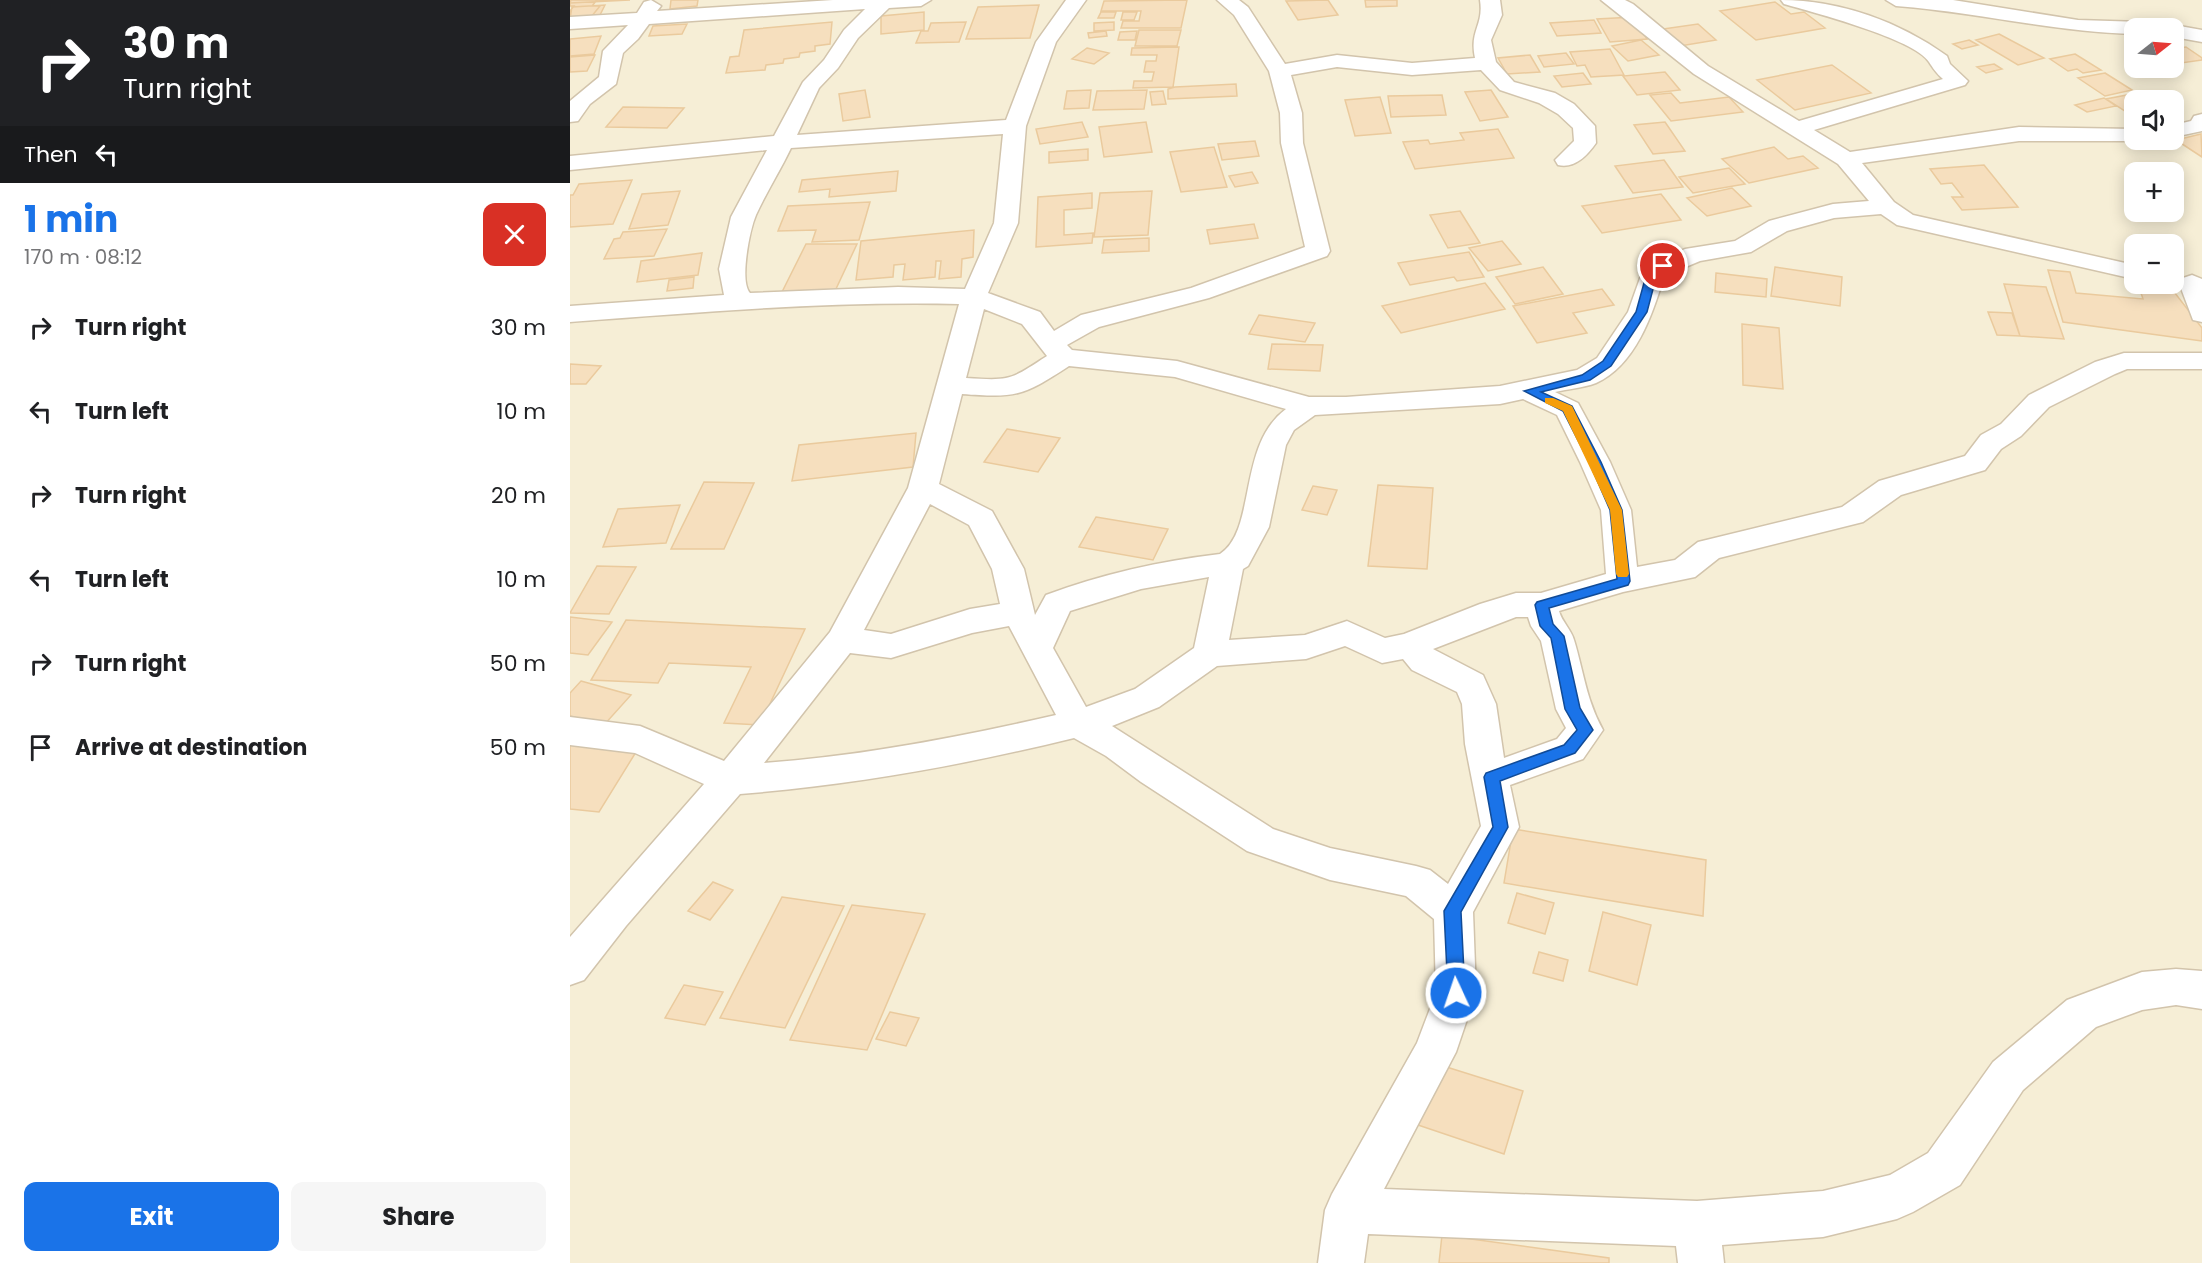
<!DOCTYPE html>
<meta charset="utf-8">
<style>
body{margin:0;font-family:Poppins,sans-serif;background:#f6f6f6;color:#202124;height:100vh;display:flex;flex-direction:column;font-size:22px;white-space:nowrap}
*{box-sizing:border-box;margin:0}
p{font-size:20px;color:#757577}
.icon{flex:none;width:33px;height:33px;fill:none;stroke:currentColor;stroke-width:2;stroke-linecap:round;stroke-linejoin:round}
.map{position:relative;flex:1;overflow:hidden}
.side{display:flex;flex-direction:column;background:#fff;width:570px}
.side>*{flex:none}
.banner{background:#202124;color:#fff;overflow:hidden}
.needle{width:39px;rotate:73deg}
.tools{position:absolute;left:1554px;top:18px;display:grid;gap:12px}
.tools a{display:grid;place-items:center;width:60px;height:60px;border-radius:12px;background:#fff;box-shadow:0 3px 15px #0003;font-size:30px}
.pin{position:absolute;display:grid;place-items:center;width:51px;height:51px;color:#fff;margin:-26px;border:3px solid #fff;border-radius:50%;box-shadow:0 2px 6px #0007}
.me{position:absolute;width:66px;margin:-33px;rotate:357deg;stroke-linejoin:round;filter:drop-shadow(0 0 4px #0008)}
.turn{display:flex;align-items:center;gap:21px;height:126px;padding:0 24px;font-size:27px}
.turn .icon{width:78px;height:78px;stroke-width:2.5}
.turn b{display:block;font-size:42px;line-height:51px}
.then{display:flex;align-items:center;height:57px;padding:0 24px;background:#0003;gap:12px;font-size:22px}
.round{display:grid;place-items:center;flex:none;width:63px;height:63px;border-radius:12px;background:#f6f6f6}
.summary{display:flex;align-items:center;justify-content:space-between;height:102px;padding:0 24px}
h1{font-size:36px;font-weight:700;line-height:45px;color:#1a73e8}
.primary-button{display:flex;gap:12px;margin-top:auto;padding:12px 24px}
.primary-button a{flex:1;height:69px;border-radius:12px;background:#1a73e8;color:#fff;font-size:24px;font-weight:700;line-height:69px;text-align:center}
.primary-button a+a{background:#f6f6f6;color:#202124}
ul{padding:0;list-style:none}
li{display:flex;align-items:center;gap:18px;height:84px;padding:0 24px}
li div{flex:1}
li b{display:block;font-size:22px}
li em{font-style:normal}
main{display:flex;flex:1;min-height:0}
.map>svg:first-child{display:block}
</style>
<main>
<section class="side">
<div class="banner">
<div class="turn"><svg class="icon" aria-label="right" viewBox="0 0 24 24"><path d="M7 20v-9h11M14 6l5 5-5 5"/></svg><div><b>30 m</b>Turn right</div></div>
<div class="then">Then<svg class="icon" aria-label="left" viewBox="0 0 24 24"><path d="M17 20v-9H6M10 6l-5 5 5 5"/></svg></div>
</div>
<div class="summary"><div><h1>1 min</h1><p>170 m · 08:12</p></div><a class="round" style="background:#d93025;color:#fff"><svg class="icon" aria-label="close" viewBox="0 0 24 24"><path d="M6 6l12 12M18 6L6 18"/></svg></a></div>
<ul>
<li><svg class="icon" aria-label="right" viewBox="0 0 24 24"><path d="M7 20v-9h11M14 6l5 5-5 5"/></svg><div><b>Turn right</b></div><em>30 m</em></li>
<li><svg class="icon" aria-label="left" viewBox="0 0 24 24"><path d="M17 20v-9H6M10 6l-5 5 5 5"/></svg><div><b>Turn left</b></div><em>10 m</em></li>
<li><svg class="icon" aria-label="right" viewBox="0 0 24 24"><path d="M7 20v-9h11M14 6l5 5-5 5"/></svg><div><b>Turn right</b></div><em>20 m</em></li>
<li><svg class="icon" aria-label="left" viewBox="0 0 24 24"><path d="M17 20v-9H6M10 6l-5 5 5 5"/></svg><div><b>Turn left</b></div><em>10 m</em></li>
<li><svg class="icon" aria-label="right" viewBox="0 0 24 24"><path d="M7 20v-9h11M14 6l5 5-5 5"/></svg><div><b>Turn right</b></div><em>50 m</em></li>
<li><svg class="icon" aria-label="arrive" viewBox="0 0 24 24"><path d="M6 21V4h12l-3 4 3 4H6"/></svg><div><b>Arrive at destination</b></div><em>50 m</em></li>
</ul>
<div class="primary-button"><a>Exit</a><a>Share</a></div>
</section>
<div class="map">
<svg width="1632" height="1263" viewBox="0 0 1632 1263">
<rect width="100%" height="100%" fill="#fefae9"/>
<path fill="#f6eed6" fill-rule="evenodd" d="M0,0H1632V1263H0ZM1564,28H1604V68H1564ZM1564,100H1604V140H1564ZM1564,172H1604V212H1564ZM1564,244H1604V284H1564Z"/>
<path fill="#f6dfbe" stroke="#eaca9d" stroke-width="1.5" d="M0,0H27L22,6H30L21,17H0V11L4,6H0Z
M1,0H60L0,3Z
M101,0H128L127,6L100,9Z
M617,0L611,28H551L553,21H569L571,11H531L534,1Z
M758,0L768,15L728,20L716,1Z
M795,0H827V6L796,7Z
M1205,2L1221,14L1234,12L1255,28L1186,40L1150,11Z
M35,5L29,17L0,19L2,7Z
M469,5L460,38L396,39L408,7Z
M354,12V30L311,34V16Z
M531,12H546L544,18H528Z
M553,12H567L564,20H551Z
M1064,17L1077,39L1040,42L1027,19Z
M1024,20L1031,33L987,36L980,23Z
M262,22L260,44L245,46V51L230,53L229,57L214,59L213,63L196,65L195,70L156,73L160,57L169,56L174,30Z
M396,22L389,42L346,43L351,31H358L361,23Z
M544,22V30L524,31V23Z
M117,24L112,34L79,36L83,26Z
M1128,24L1146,40L1110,46L1093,29Z
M569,30H611L607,46H565Z
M536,31L537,36L519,38L518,33Z
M567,31L565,40H548L550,32Z
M1429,34L1474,58L1448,65L1406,40Z
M31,36L24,54L0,56V39Z
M1071,40L1089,55L1058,61L1042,46Z
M1399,40L1408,45L1392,49L1383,44Z
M609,47L603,87L563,88L564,81H582L584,72H574L576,61H586L587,55H561L562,48Z
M1616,47L1632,58V60L1604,64V49Z
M517,48L539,53L524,64L502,59Z
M1040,49L1054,75L1021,77L1015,65L1007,66L1000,52Z
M996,53L1004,64L974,67L968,56Z
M1505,54L1531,70L1513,73L1507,69L1498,71L1480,59Z
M25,55L17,71L0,72V57Z
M960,55L970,72L937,74L928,58Z
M1424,64L1432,69L1416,73L1407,67Z
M1262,65L1301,93L1225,110L1187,80Z
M1095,72L1110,90L1067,95L1053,76Z
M1013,73L1021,84L992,87L984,76Z
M1535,73L1562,90L1535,96L1508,78Z
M666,84L667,96L598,99V89L605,87Z
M295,90L300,117L273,121L269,94Z
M521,90L519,108L494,109L497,91Z
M577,90L574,109L523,110L527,91Z
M921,90L938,117L910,121L895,92Z
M593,91L596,104L582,105L580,92Z
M1101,93L1110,103L1159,97L1173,112L1101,121L1080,95Z
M1567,93L1579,100H1564V117L1536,99Z
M872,95L876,115L821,117L818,96Z
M810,97L821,133L785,136L775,100Z
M1534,98L1546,106L1517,112L1505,105Z
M53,107L114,108L97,128L36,127Z
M512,122L518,137L470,144L466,129Z
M576,122L582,152L534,157L529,127Z
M1095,122L1115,151L1083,154L1064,125Z
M928,129L944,158L845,169L833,142L858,140L860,144L894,140L890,133Z
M1631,134L1632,157L1606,140Z
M685,141L689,156L652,160L648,144Z
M644,147L657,187L611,192L600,152Z
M1204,147L1218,159L1233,156L1248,168L1179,183L1152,159Z
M518,149V160L479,163V152Z
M1094,160L1113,187L1063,193L1045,166Z
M1414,165L1448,207L1392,210L1382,197H1393L1382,183L1371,184L1360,169Z
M1159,168L1175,184L1123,193L1109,177Z
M328,171L326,191L259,197L260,189L229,192L232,180Z
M682,172L688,183L665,187L659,176Z
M62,180L43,224L0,227V195H3L9,184Z
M1162,188L1181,206L1137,216L1117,198Z
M110,191L98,225L59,229L72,194Z
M582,191L578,235L524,237L530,193Z
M522,193V208L494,210V235L523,233L522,243L466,247L468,197Z
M1091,194L1111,220L1032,233L1012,206Z
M300,202L289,240L242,242L246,230L208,231L218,206Z
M890,211L910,243L878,248L860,215Z
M1604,211L1609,215L1590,218L1581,212Z
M684,224L688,238L640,244L637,230Z
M97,229L84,256L34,259L44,239L50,238L53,232Z
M404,230L403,257L392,259L391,277L369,279L371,261H366L365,277L333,280L335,264L324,265L323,277L286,280L291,241Z
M579,238V251L532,253L534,240Z
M932,241L951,264L918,271L899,248Z
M236,244H287L265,291L212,292Z
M899,252L914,277L887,281L884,277L840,285L828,263Z
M132,253L128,275L67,282L71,261Z
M973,267L993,294L945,304L926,277Z
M1205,267L1272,277L1270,306L1201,296Z
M1478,270L1500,272L1506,293L1573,299L1568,284H1598L1632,328V341L1493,322Z
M1146,273L1197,279L1196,297L1145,292Z
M124,277L123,288L97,291L99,280Z
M915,283L935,309L831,333L812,306Z
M1434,284L1476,287L1494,339L1450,336Z
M1032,289L1044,305L1003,313L1017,333L967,343L943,306Z
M1418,312L1442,313L1450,336L1427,335Z
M689,315L745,323L735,342L679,334Z
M1172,324L1209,328L1213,389L1173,385Z
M702,344L753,345L750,371L698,369Z
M0,364L31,366L16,384H0Z
M437,429L490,438L468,472L414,462Z
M346,433L343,467L222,481L229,445Z
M134,482L184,483L154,549H101Z
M808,485L863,488L857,569L798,566Z
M743,486L767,490L757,515L732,510Z
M110,505L96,543L33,547L48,509Z
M526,517L598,529L583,560L509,547Z
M27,566L66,567L39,614L0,613Z
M0,617L42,622L18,655L0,653Z
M56,620L235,629L190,725L154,723L181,667L99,663L88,683L21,680Z
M11,681L61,695L34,725L0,716V693Z
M0,744L66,752L29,812L0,809Z
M943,829L1136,860L1133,916L934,883Z
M143,882L163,890L140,920L118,911Z
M947,893L984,903L975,934L938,923Z
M212,897L274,906L215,1028L150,1018Z
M282,905L355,914L297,1050L220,1040Z
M1033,912L1081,925L1067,985L1019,971Z
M969,952L998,960L993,981L963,973Z
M114,985L153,992L135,1025L95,1018Z
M320,1012L349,1018L336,1046L306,1039Z
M867,1064L953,1091L934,1154L848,1125Z
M872,1235L1039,1258V1263H869Z"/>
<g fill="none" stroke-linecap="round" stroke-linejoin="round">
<g stroke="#d2c4ac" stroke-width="3">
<path id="minor" d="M81,0L91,6L87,11L263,0H361L351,6L319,8L288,38L268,68L249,88L227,135L436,120L466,42L496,0H516L486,42L456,126L448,223L418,293L470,312L484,331L511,315L621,288L735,247L711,143L710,113L699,71L664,15L647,0H669L678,7L715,64L767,55L842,63L905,58C899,30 914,26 910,0H930L932,15L921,40L926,62L944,82L985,93L1004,104L1025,126L1026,143C1017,156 1004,169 988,165L985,160L1004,141L1003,128L988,114L969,103L930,90L911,70L842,75L767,67L721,75L732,113L733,143L760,251L757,256L639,298L529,327L497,345L502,350L607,361L739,397H776L930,386L1007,370L1027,358L1058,312L1074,267L1115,249L1165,241L1199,221L1263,204L1299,201L1268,164L1124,74L1031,0H1055L1063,4L1138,66L1229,121L1373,79C1366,73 1363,68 1359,62C1345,39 1242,12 1214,4L1211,0C1270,0 1330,22 1377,56L1380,64L1398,81L1395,85L1244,130L1280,152L1449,127L1564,129V140L1572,141H1449L1292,163L1324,202L1343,215L1564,265V279L1327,225L1311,214L1264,218L1217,231L1181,252L1130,261L1094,276C1083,314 1065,366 1026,383C1013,388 998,389 985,392L1008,403L1040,462L1061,510L1067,567L1105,560L1128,542L1272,507L1309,481L1395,456L1411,435L1431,424L1459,395L1525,362L1554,353H1632V369H1557L1545,374L1479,407L1451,436L1431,449L1415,470L1331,495L1293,522L1149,558L1125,577L1053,592L989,611C992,622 1001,629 1004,640C1014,673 1016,699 1033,730L1013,759L940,785L949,827L903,912L906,993L886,1052L814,1189L1127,1201L1253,1191L1320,1175L1358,1153L1423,1062L1497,1000L1572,972L1606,969L1632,971V1009L1606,1005L1572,1010L1526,1027L1453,1090L1390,1185L1343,1212L1327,1219L1253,1237L1152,1245L1154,1263H1108L1106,1246L798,1234L794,1263H748L755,1210L762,1194L847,1043L866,993L864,919L836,896L760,880L677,851L571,782L536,756L504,738C394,765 283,785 170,794L56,926L14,980L0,985V937L134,784L65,753L0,745V717L70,726L154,761L260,632L338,488L389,304C259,301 130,312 0,322V306L154,295L149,269L161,217L197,150L0,170V156L204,136L233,82L254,60L274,30L295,9L79,24L68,39L53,53L46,84L20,104L8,121L0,122V101L29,77L33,51L58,25L0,29V17L67,13L74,2ZM433,134L424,223L395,289L328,287L180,293C169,281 180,229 186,215C196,193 210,171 221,148ZM414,309L452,324L477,356C440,380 441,381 396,378ZM499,366L605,377L716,409C667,445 687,530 650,554C590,561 532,574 476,595L465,615L454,569L422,511L369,484L392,394C447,398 453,396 499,366ZM953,399L987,415L1010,462L1031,510L1036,574L971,593H946L910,604L834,634L815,638L777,621L735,635L659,640L673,569L678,566L699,527L716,445L724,430L745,415L930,404ZM360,504L399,525L422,569L430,604L400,609L321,634L294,630ZM639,577L624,648L565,689L516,707L483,648L500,611L571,589ZM946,617H958L961,626L971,641L986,709L996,728L987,739L934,758L926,704L913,675L863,649ZM439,626L486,715C390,737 292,756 194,763L280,653L321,658L402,633ZM775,646L812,663L833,659L842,670L887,692L892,704L895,744L911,826L878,884L860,870L846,866L760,848L703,829L542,726L589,707L647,666L736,659Z
M1316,0H1383L1508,20L1572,22L1579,24L1582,28H1564V34C1483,32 1407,12 1326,6Z
M1604,25L1632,30V42L1604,37V28H1596Z
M1632,114V131L1604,137V125L1621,121L1624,116Z
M1622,275L1632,279V322L1623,320L1609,283L1613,278Z"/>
</g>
<use href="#minor" fill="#fff" fill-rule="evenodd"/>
</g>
<path fill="#1a73e8" stroke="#114b97" stroke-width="1.5" d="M1089,264L1098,266L1087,274L1077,312L1041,366L1020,380L971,392L1002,406L1031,462L1052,510L1060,581L1058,585L979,608L983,624L994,636L1010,708L1023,730L1005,753L930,781L938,827L891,912L895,993L892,998L886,1001L880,998L878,993L874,911L923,827L914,777L916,773L994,745L1007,730L995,709L981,638L970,626L965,605L967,602L1047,579L1040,510L1019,462L993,411L954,391L1012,375L1033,361L1066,312L1077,272Z"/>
<path fill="#f59e0b" d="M975,398H983L1002,406L1052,510L1059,574L1057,577H1048L1046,574L1040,510L993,411L975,403Z"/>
</svg>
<div class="tools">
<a><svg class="needle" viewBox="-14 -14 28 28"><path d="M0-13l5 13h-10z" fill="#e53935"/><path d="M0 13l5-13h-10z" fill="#757577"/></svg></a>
<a><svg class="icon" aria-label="sound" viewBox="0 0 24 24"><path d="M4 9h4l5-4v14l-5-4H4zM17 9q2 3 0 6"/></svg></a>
<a>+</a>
<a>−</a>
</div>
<div class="pin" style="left:1093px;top:266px;background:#d93025"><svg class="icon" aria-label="arrive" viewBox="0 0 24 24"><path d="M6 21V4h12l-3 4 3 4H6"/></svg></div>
<svg class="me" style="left:886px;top:993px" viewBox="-20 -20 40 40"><circle r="17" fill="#1a73e8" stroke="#fff" stroke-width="3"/><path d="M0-11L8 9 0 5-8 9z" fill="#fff"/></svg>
</div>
</main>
